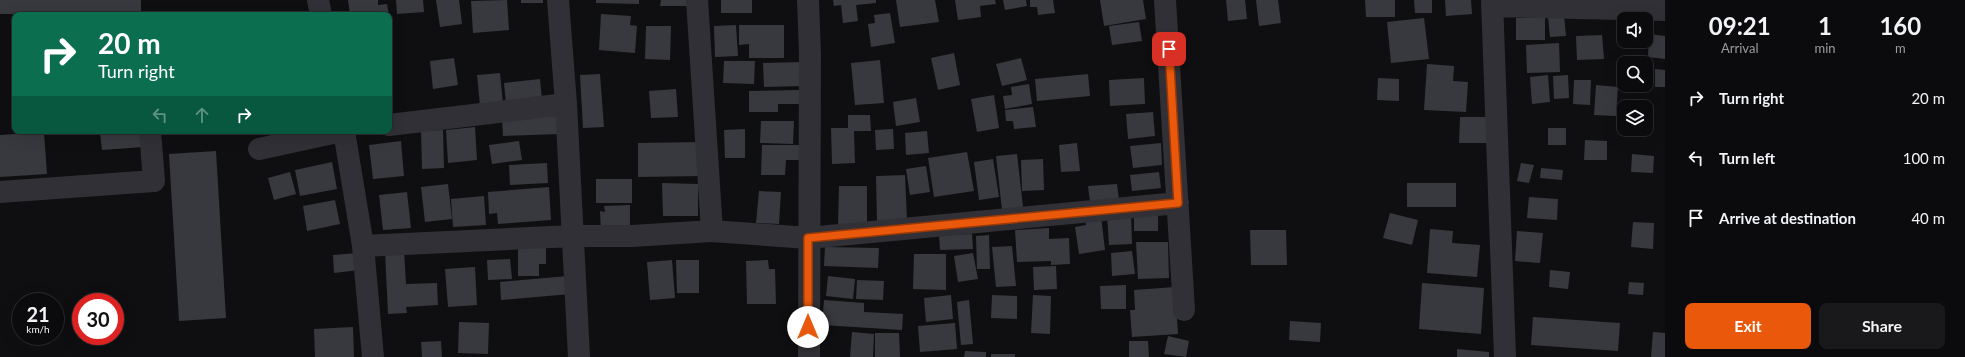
<!DOCTYPE html>
<style>
body{margin:0;font-family:Lato,sans-serif;background:#19191b;color:#f1f3f6;height:100vh;display:flex;flex-direction:column;font-size:15px;white-space:nowrap}
*{box-sizing:border-box;margin:0}
p{font-size:13px;color:#9a9b9d}
.icon{flex:none;width:22px;height:22px;fill:none;stroke:currentColor;stroke-width:2;stroke-linecap:round;stroke-linejoin:round}
.map{position:relative;flex:1;overflow:hidden}
.side{display:flex;flex-direction:column;background:#0b0b0d;width:300px}
.side>*{flex:none}
.top-card{position:absolute;left:12px;top:12px;width:380px;height:122px;border-radius:8px;box-shadow:0 4px 16px #0002,0 0 0 1px #2b2b2e;background:#0b6e4f;color:#fff;overflow:hidden}
.controls{position:absolute;left:1617px;top:12px;display:grid;gap:8px}
.controls a{display:grid;place-items:center;width:36px;height:36px;border-radius:8px;background:#0b0b0d;box-shadow:0 4px 16px #0002,0 0 0 1px #2b2b2e;font-size:20px}
.speed{position:absolute;left:12px;top:293px;display:flex;gap:8px;font-size:20px;font-weight:700;text-align:center}
.speed>*{display:grid;place-content:center;width:52px;height:52px;border-radius:50%;background:#0b0b0d;box-shadow:0 4px 16px #0002,0 0 0 1px #2b2b2e;line-height:1}
.speed small{font-size:10px;font-weight:400}
.speed .limit{border:6px solid #d22;background:#fff;color:#111}
.pin{position:absolute;display:grid;place-items:center;width:34px;height:34px;color:#fff;margin:-17px;border-radius:8px;box-shadow:0 2px 6px #0006}
.me{position:absolute;width:44px;margin:-22px;rotate:0deg;stroke-linejoin:round;filter:drop-shadow(0 0 3px #0008)}
.turn{display:flex;align-items:center;gap:14px;height:84px;padding:0 20px;font-size:18px}
.turn .icon{width:52px;height:52px;stroke-width:2.5}
.turn b{display:block;font-size:28px;line-height:34px}
.lanes{display:flex;align-items:center;height:38px;padding:0 20px;background:#0003;justify-content:center;gap:20px;direction:ltr}
.lanes .off{opacity:.35}
.eta{display:flex;justify-content:space-evenly;align-items:center;height:68px;text-align:center}
.eta b{font-size:24px;font-weight:700;line-height:28px}
.cta{display:flex;gap:8px;margin-top:auto;padding:8px 20px}
.cta a{flex:1;height:46px;border-radius:8px;background:#ea580c;color:#fff;font-size:16px;font-weight:700;line-height:46px;text-align:center}
.cta a+a{background:#19191b;color:#f1f3f6}
ul{padding:0;list-style:none}
li{display:flex;align-items:center;gap:12px;height:60px;padding:0 20px}
li div{flex:1}
li b{display:block;font-size:15px}
li em{font-style:normal}
main{display:flex;flex:1;min-height:0}
.map>svg:first-child{display:block}
</style>
<main>
<div class="map">
<svg width="1665" height="357" viewBox="0 0 1665 357">
<rect width="100%" height="100%" fill="#0f0f11"/>
<path fill="#38393f" d="M0,0H141V15L0,14Z
M348,0H378V5L387,4L389,15H350Z
M396,0H423L424,12L397,14Z
M436,0H459L462,24L440,27Z
M507,0L509,30L473,33L471,1Z
M521,0H543V3H521Z
M596,0H639V4L596,3Z
M661,0H688V6H660Z
M721,0H752V13H721Z
M833,0H876V3L856,5L858,21L843,23L841,5L834,6Z
M896,0H935L939,22L900,27Z
M955,0H995L996,4L980,6L981,17L958,20Z
M1003,0H1026L1027,6L1005,10Z
M1030,0H1053L1055,13L1038,15L1037,7H1030Z
M1100,0H1143L1146,19L1104,26Z
M1226,0H1245L1247,19L1228,21Z
M1256,0H1278L1281,23L1259,26Z
M1365,0H1395V17H1366Z
M1414,0H1432V13H1415Z
M1445,0H1471L1472,14L1446,16Z
M890,13L895,43L871,47L868,24L875,23L874,15Z
M601,14L631,16L630,25L637,26L635,53L599,50Z
M1564,16L1566,36L1550,37L1548,17Z
M1424,18L1429,59L1391,63L1387,22Z
M1516,18H1545V40H1516Z
M1139,22L1142,41L1112,45L1109,26Z
M736,25L738,56L715,57L714,26Z
M739,25H784V58H749V44L739,45Z
M646,26H671L670,60L645,59Z
M1649,34L1665,36V59L1648,57Z
M1602,35L1604,59L1577,60L1576,36Z
M1559,43L1560,72L1527,73L1526,45Z
M954,53L960,85L938,90L931,58Z
M454,58L458,85L433,89L430,61Z
M1021,58L1027,80L1002,86L996,64Z
M880,60L884,103L855,105L851,63Z
M724,61H755L754,84L723,83Z
M803,62V86L764,87L763,63Z
M1427,64L1454,66L1453,81L1468,82L1466,112L1424,110Z
M1655,69L1665,70V87H1655Z
M500,73L503,104L480,106L477,75Z
M600,74L604,127L583,128L580,75Z
M1088,74L1090,96L1037,101L1035,79Z
M1548,75L1550,102L1532,104L1530,77Z
M1568,75L1569,98L1554,99L1553,76Z
M1144,78L1145,104L1110,106L1109,80Z
M1378,78L1399,79V101L1377,100Z
M540,79L542,100L506,104L504,83Z
M1574,80H1591L1590,105L1573,104Z
M1029,84L1032,104L1005,109L1003,96L1012,95L1011,87Z
M1596,85L1618,87L1616,116L1594,115Z
M676,89L678,117L651,118L649,91Z
M800,90V104H778V112H749V91Z
M994,95L999,128L977,132L971,99Z
M916,98L920,122L896,126L893,102Z
M1033,107L1036,127L1014,129L1013,121H1006L1005,110Z
M559,111L560,134L503,136L502,118Z
M1153,112L1155,136L1128,139L1126,114Z
M848,115H870L871,131H854L855,163L832,164L831,128H848Z
M1460,117H1489V143H1459Z
M761,121H794L793,144L760,143Z
M475,127L477,160L448,163L446,130Z
M1548,128H1566V145H1548Z
M745,129V158H725L724,130Z
M893,129L894,149L876,150L875,130Z
M443,130L444,168L422,169L421,131Z
M125,131H142L143,147L102,150L100,133Z
M927,131L929,153L906,155L905,133Z
M44,132L47,174L0,177V135Z
M1585,140L1607,141V160H1584Z
M401,141L404,176L373,179L369,145Z
M519,141L522,160L492,164L489,145Z
M700,142L701,176L638,177V143Z
M1077,143L1080,171L1061,172L1059,145Z
M1161,143L1162,165L1133,168L1130,146Z
M762,145H803V160H786L785,175H761Z
M216,151L226,318L179,321L169,154Z
M967,152L974,191L934,197L928,158Z
M1017,154L1023,207L1002,210L996,156Z
M1632,154L1654,156L1653,173L1631,172Z
M993,159L999,197L979,200L974,162Z
M1043,159L1044,190L1022,191L1021,160Z
M332,162L337,189L300,196L295,170Z
M547,163L548,183L510,185L509,165Z
M1521,163L1534,165L1529,183L1517,181Z
M926,166L930,192L910,195L906,169Z
M1541,168L1563,170L1562,180L1540,178Z
M290,172L296,194L274,200L268,178Z
M1159,172L1161,188L1132,191L1130,175Z
M905,175L907,221L877,222L876,176Z
M596,179H632V203H596Z
M662,183L698,184V216H663Z
M1407,183H1456V207H1407Z
M448,184L452,219L425,222L421,187Z
M1117,184L1119,200L1090,202L1088,186Z
M839,186H867V227H838Z
M549,187L551,220L498,224L497,213L489,214L488,192Z
M759,191L781,192L779,224L756,223Z
M407,192L411,228L383,230L379,195Z
M484,196L486,225L453,227L451,199Z
M1529,197L1558,199L1557,220L1527,218Z
M335,200L340,224L307,231L303,206Z
M630,205V230L601,231L600,211L605,212L604,206Z
M1158,211V231H1134V212Z
M1131,213L1132,244L1109,245L1107,214Z
M1390,213L1418,220L1412,245L1383,238Z
M1101,216L1105,250L1079,254L1075,227L1086,225L1085,218Z
M1633,222L1654,223L1653,249L1631,247Z
M1049,228V239L1069,238L1070,264L1051,265V261L1017,262L1015,230Z
M1430,229L1453,231L1452,243L1480,245L1477,277L1427,273Z
M1250,230H1286L1287,265H1251Z
M1517,231L1543,233L1540,263L1515,261Z
M972,234L973,249L940,250L939,235Z
M989,235L990,269H977L976,236Z
M518,242H546V264H539V276H518Z
M1136,242H1168L1169,278L1138,279Z
M1012,246L1016,286L996,287L992,247Z
M825,247L879,248L878,268L824,266Z
M404,250L406,284L437,283L438,305L406,307L407,313L388,314L385,251Z
M1132,251L1135,274L1112,276L1111,253Z
M358,253L359,270L334,273L333,255Z
M973,253L978,279L958,282L954,256Z
M914,254H946V290L913,289Z
M510,259L512,279L488,280L487,260Z
M672,260L675,298L650,300L647,262Z
M676,260H699V293H677Z
M768,260L769,269H775L776,304H747L746,261Z
M1056,266L1057,289L1034,290L1033,267Z
M475,267L477,305L448,307L445,269Z
M1550,270L1570,272L1568,289L1549,287Z
M568,276L570,294L501,300L500,282Z
M828,276L855,279L853,299L826,296Z
M857,280L884,281L883,300L856,299Z
M1629,282L1644,283L1643,295L1628,294Z
M1422,283L1484,288L1481,334L1419,329Z
M1126,285V309H1101L1100,286Z
M1175,287L1178,334L1132,337L1130,310H1135L1134,290Z
M951,295L953,319L926,322L924,298Z
M992,295L1017,296V319L991,318Z
M1033,295L1051,296L1050,334L1031,333Z
M824,300L864,303V312L903,314L902,330L822,325Z
M969,300L973,344L961,345L957,302Z
M1533,317L1620,323L1618,351L1531,345Z
M1290,321L1321,323L1320,342L1289,340Z
M459,322L489,323L488,354L458,353Z
M955,323L957,349L920,352L918,326Z
M353,327L354,357H315L314,329Z
M852,332L874,334L873,357H850Z
M1653,332L1665,333V357H1651Z
M875,333H899L900,357H875Z
M1168,336L1189,341L1186,357L1164,354Z
M441,341L442,357H422L421,342Z
M1129,341H1148L1149,357H1129Z
M1457,349L1489,352V357H1457Z
M965,351L986,352V357H964Z
M991,354H1015V357H991Z"/>
<g fill="none" stroke-linecap="round" stroke-linejoin="round">
<path stroke="#303036" stroke-width="22" d="M318,0L321,15
M558,0L566,104L579,357
M697,0L712,231
M808,0L810,54L809,357
M1165,0L1184,310
M1492,0L1505,357
M1492,6L1665,10
M389,125L566,104
M344,131L363,246L373,357
M259,149L342,131
M0,192L154,181L150,131
M363,246L573,236H632L712,231L808,238L1178,203"/>
</g>
<g fill="none" stroke-linecap="round" stroke-linejoin="round">
<g stroke="#983908" stroke-width="10">
<path id="route" d="M808,327V238L1178,203L1169,49"/>
</g>
<use href="#route" stroke="#ea580c" stroke-width="7"/>
</g>
</svg>
<div class="controls">
<a><svg class="icon" aria-label="sound" viewBox="0 0 24 24"><path d="M4 9h4l5-4v14l-5-4H4zM17 9q2 3 0 6"/></svg></a>
<a><svg class="icon" aria-label="search" viewBox="0 0 24 24"><circle cx="10" cy="10" r="6"/><path d="M15 15l6 6"/></svg></a>
<a><svg class="icon" aria-label="layers" viewBox="0 0 24 24"><path d="M12 4l9 5-9 5-9-5zM3 14l9 5 9-5"/></svg></a>
</div>
<div class="speed"><div>21<small>km/h</small></div><div class="limit">30</div></div>
<div class="pin" style="left:1169px;top:49px;background:#d93025"><svg class="icon" aria-label="arrive" viewBox="0 0 24 24"><path d="M6 21V4h12l-3 4 3 4H6"/></svg></div>
<svg class="me" style="left:808px;top:327px" viewBox="-20 -20 40 40"><circle r="19" fill="#fff"/><path d="M0-13L10 11 0 6-10 11z" fill="#ea580c"/></svg>
<div class="top-card">
<div class="turn"><svg class="icon" aria-label="right" viewBox="0 0 24 24"><path d="M7 20v-9h11M14 6l5 5-5 5"/></svg><div><b>20 m</b>Turn right</div></div>
<div class="lanes"><svg class="icon off" aria-label="left" viewBox="0 0 24 24"><path d="M17 20v-9H6M10 6l-5 5 5 5"/></svg><svg class="icon off" aria-label="ahead" viewBox="0 0 24 24"><path d="M12 20V5M6 11l6-6 6 6"/></svg><svg class="icon" aria-label="right" viewBox="0 0 24 24"><path d="M7 20v-9h11M14 6l5 5-5 5"/></svg></div>
</div>
</div>
<section class="side">
<div class="eta">
<div><b>09:21</b><p>Arrival</p></div>
<div><b>1</b><p>min</p></div>
<div><b>160</b><p>m</p></div>
</div>
<ul>
<li><svg class="icon" aria-label="right" viewBox="0 0 24 24"><path d="M7 20v-9h11M14 6l5 5-5 5"/></svg><div><b>Turn right</b></div><em>20 m</em></li>
<li><svg class="icon" aria-label="left" viewBox="0 0 24 24"><path d="M17 20v-9H6M10 6l-5 5 5 5"/></svg><div><b>Turn left</b></div><em>100 m</em></li>
<li><svg class="icon" aria-label="arrive" viewBox="0 0 24 24"><path d="M6 21V4h12l-3 4 3 4H6"/></svg><div><b>Arrive at destination</b></div><em>40 m</em></li>
</ul>
<div class="cta"><a>Exit</a><a>Share</a></div>
</section>
</main>
